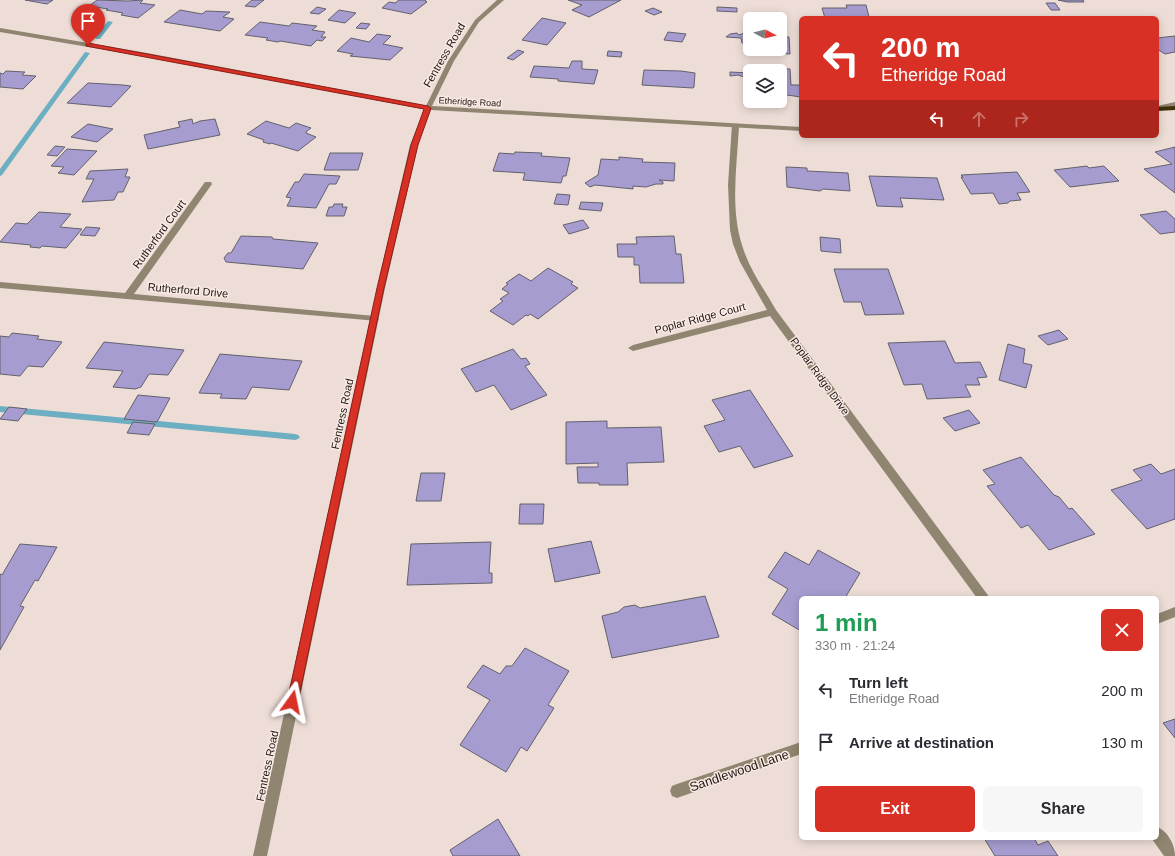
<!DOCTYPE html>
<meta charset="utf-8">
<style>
body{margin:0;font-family:Helvetica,sans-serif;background:#f7f7f7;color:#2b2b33;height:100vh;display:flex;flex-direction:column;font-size:15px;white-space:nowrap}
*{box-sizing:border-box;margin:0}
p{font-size:13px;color:#7c7c81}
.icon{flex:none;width:22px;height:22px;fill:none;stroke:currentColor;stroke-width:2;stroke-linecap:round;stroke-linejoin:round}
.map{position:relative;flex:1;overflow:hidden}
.drawer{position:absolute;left:799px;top:596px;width:360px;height:244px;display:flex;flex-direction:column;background:#fff;border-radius:6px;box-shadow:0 2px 10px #0003}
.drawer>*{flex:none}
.top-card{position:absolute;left:799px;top:16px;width:360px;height:122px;border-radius:6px;box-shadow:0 2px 10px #0003;background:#d93025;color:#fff;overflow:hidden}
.needle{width:26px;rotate:97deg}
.fabs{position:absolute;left:743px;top:12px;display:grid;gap:8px}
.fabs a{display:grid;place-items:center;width:44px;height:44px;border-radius:6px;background:#fff;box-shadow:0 2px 10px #0003;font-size:20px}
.pin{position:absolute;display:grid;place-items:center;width:34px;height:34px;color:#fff;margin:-41px -17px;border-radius:50% 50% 50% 0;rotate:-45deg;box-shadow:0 0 4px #0007}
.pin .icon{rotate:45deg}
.me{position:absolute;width:44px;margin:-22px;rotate:12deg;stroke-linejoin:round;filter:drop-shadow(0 0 3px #0008)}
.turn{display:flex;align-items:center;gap:14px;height:84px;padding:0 16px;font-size:18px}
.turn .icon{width:52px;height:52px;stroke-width:2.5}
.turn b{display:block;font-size:28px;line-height:34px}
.lanes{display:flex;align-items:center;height:38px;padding:0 16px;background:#0003;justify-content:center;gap:20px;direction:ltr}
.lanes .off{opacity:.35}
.round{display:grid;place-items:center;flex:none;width:42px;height:42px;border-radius:6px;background:#f7f7f7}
.head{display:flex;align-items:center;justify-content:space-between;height:68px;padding:0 16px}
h1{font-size:24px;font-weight:700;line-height:30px;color:#1e9e55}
.action{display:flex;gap:8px;margin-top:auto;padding:8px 16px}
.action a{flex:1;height:46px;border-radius:6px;background:#d93025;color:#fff;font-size:16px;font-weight:700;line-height:46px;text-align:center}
.action a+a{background:#f7f7f7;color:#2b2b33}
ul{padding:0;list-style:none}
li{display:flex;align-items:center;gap:12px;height:52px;padding:0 16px}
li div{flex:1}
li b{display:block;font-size:15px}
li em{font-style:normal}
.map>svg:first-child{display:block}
</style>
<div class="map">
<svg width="1175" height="856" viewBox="0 0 1175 856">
<rect width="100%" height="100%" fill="#edddd6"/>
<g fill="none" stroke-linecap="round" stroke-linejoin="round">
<path fill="#6caec2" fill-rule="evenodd" d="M108,21L113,22L100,39H96L95,38Z
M85,52L90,53L2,175L0,176V169Z
M0,406L295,434L298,435L300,437L298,439L295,440L0,412Z"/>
</g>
<path fill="#a69ccf" stroke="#63616d" d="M25,0H53L47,4Z
M97,0L128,1L143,0L140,3L155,5L138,18L121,15L123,13L106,10L108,9L89,6Z
M252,0H264L255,7L245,6Z
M399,0H426L425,1L427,2L411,14L382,8L389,2L395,3Z
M568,0H621L589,17L572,10L582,5Z
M1058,0H1083L1084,2H1067Z
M1046,3H1055L1060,10H1051Z
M846,5H866L869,17L825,18L822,8H847Z
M317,7L326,9L319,14L310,13Z
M717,7L737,8V12L717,11Z
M653,8L662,12L654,15L645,11Z
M180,10L202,14L206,11L230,12L223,17L234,19L220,31L164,22Z
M339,10L356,13L345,23L328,20Z
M542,18L566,23L547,45L522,40Z
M260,22L289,26L292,23L317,26L312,30L325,32L321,37H326L322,41L317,40L311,46L280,41L278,42L266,40L268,38L245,35Z
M361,23L370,24L366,29L356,28Z
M747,26L750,27V44L742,43L741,38L726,37L730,34L737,33L739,35L747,32Z
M780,28H781L782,37H789L790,54L751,52V49H780Z
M668,32L686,34L682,42L664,40Z
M377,34L391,36L383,44L403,48L390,60L350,56L353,54L337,51L351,38L369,42Z
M1175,36V52L1165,54L1157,49V38Z
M518,50L524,52L513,60L507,58Z
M608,51L622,52L621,57L607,56Z
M572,61H582V69L598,70L594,84L558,81V79L530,77L534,66L569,68Z
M762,68L790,69L791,85H801V97L780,94V71H762Z
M644,70L681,71L695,73L694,87L693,88L642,85Z
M6,71L25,72L22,75L36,76L23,89L0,87V73L3,74Z
M730,72L749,73L750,81H747L744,77L738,75L730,76Z
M88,83L123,85L131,86L111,107L67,103Z
M192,119L193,124L200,121L215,119L220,135L148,149L144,135L180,127L178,122Z
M266,121L289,128L296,123L311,128L306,132V133L316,137L298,151L271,143L270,144L263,142L264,140L247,134Z
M88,124L113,129L97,142L71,137Z
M55,146L65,147L57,156L47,155Z
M1175,147V193L1144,169L1172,164L1155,152Z
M67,149L97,151L74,175L58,173L64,167L51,166Z
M515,152L542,153L541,156L570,158L566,176H563L561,183L523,180L525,173L493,171L499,153L514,154Z
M330,153H363L358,170H324Z
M619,157L643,159L642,162L675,163L674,181L659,180L663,182V184H656L646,187L633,186V189L595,185L590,187L585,183L598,175L601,159L619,160Z
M1087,166L1089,168L1104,166L1119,181L1070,187L1054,170Z
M786,167L807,168V171L848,173L850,191L823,189L820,191L787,187Z
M128,169L125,177H130L123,192H118L114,200L82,202L94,179H86L90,171Z
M1017,172L1030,192L1017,193L1021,200L1010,201L1008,203L999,204L993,193L971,194L961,177H963L961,175Z
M304,174L340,176L336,184H329L316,208L287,206L291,198L286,197L295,182H299Z
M869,176L937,178L944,200L900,198L903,207L877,206Z
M557,194L570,195L568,205L554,204Z
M581,202L603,203L601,211L579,209Z
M334,204H343L342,207H347L344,216H326L329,207H333Z
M1166,211L1175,219V232L1160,234L1140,215Z
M39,212L71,214L60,227L82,229L66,248L42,246L40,248L30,247L31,245L0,242L16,223L27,224Z
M583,220L589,228L569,234L563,225Z
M86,227L100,228L95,236L80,235Z
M241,236L272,237L273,239L318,243L303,269L226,262L224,258L228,253H231Z
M674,236L676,254H681L684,283H640L639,265H634V257H618L617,244H637L636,237Z
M820,237L840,239L841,253L821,251Z
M548,268L573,282L571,284L578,288L538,319L530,314L528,316L526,315L513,325L490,311L503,301L500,299L509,293L502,289L508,284L506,283L519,274L531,281Z
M834,269H888L904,314L865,315L861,302H844Z
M1059,330L1068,339L1048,345L1038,336Z
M12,333L39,336L37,339L62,342L43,367L28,366L20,376L0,374V336L9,337Z
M945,341L955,363L980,362L987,377L977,378L980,385H965L971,397L927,399L922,384L904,385L888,343Z
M104,342L184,350L168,375L149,374L141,387L135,389L113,387L123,371L86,368Z
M1008,344L1025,349L1023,363L1032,365L1026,388L999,380Z
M513,349L521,359L526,358L530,364L525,366L547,395L511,410L494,385L476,392L461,369Z
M220,354L302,361L289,390L252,387L246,399L220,398L222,394L199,393Z
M750,390L793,456L754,468L740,446L719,452L704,426L725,420L712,400Z
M138,395L170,398L157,422L124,419Z
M9,407L27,409L18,421L0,419Z
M969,410L980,423L955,431L943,418Z
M607,421V428L661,427L664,462L627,463L628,485H599V483H578L577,467H598V463L566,464V422Z
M133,422L155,424L149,435L127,433Z
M1021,457L1054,495L1059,497L1069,509L1072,508L1095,534L1049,550L1028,525L1021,528L987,486L995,484L983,470Z
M1151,464L1161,474L1175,469V519L1147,529L1111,490L1142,480L1133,470Z
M421,473H445L441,501H416Z
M520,504H544L543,524H519Z
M591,541L600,573L555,582L548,549Z
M491,542L489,573H492V583L407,585L411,544Z
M20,544L57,547L38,581L35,580L20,606L24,607L0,650V574L2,575Z
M818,550L860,573L845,598H801V631L772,614L788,589L768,577L785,552L809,565Z
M705,596L719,637L612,658L602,616L618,612L624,607L635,605L640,608Z
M525,648L569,671L548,705L554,708L527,751L521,747L506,772L460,745L490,700L467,687L483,665L500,674L506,666H512Z
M1175,719V738L1163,723Z
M498,819L520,856H453L450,850Z
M984,838H1034L1038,845L1048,841L1058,856H995Z"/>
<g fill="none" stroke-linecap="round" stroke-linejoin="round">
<path fill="#908570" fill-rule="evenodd" d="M0,28L147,53L428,106L431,108L428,110L147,57L0,32Z
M732,124H735L739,126C737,165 730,208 742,245C749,269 764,289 776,310L990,598H977L770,316L633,351L628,348L633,345L767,310L740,262L733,244L730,230L728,185Z
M205,182H211L212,184L134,294L375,316L379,319L378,321L0,288V282L125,293Z
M1175,607V617L1157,624V614Z
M801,742V754L677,798L672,796L670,791L672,786L677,784Z
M1157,827C1168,831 1175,845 1175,856H1164L1152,839L1157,838Z"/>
<path fill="#908570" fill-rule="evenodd" d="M497,0H504L479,22L454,61L432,106L801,127V131L431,110L418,145L385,288L267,856H253L377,288L410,145L425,108L448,61L475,20Z
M1175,102V106L1157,110V106Z"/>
<path fill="#402f09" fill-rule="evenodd" d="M1175,106V110L1157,111V107Z"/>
</g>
<path fill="#d93025" stroke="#8d1f18" d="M88,43L428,106L431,108L418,145L384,288L298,702L297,706L292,708L288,706L287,702L377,288L411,145L424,109L86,46V44Z"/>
<g text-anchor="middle" stroke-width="3" stroke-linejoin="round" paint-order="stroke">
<g font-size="9" fill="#1c1614" stroke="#fbeae3">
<text transform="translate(470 102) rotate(3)" y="3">Etheridge Road</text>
</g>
<g font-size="11" fill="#1c1614" stroke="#fbeae3">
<text transform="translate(444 55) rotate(-60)" y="4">Fentress Road</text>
<text transform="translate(159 234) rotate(-54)" y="4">Rutherford Court</text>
<text transform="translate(188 290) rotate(5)" y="4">Rutherford Drive</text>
<text transform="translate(700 318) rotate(-15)" y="4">Poplar Ridge Court</text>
<text transform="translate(820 376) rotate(54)" y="4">Poplar Ridge Drive</text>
<text transform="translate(342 414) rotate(-78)" y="4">Fentress Road</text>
<text transform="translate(267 766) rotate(-78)" y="4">Fentress Road</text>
</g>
<g font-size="13" fill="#1c1614" stroke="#fbeae3">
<text transform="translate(739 770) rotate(-19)" y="5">Sandlewood Lane</text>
</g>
</g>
</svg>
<div class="fabs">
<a><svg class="needle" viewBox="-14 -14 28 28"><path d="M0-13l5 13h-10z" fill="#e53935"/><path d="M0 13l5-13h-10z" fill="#7c7c81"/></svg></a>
<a><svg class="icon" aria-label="layers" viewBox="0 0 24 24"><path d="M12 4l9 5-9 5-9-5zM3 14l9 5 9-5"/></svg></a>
</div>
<div class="pin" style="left:88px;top:45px;background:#d93025"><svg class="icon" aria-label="arrive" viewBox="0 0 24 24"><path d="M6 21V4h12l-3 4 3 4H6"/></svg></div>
<svg class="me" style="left:292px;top:702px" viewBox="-20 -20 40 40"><path d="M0-17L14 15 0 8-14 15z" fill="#d93025" stroke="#fff" stroke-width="4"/></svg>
<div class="top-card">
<div class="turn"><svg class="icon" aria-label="left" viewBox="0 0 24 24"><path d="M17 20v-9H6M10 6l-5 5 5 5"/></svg><div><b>200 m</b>Etheridge Road</div></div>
<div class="lanes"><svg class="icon" aria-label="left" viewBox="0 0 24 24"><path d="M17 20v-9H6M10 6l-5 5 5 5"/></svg><svg class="icon off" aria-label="ahead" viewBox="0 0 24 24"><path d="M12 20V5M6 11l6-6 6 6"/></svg><svg class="icon off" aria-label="right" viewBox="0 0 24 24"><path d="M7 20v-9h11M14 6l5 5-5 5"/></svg></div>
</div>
<section class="drawer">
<div class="head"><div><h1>1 min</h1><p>330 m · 21:24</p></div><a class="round" style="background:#d93025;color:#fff"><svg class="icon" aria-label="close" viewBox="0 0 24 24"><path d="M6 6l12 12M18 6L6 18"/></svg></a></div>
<ul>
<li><svg class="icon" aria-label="left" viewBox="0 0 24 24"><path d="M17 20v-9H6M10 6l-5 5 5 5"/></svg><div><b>Turn left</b><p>Etheridge Road</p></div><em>200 m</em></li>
<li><svg class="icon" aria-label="arrive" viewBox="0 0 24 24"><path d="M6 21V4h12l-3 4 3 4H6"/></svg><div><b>Arrive at destination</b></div><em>130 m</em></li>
</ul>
<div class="action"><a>Exit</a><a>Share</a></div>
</section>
</div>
